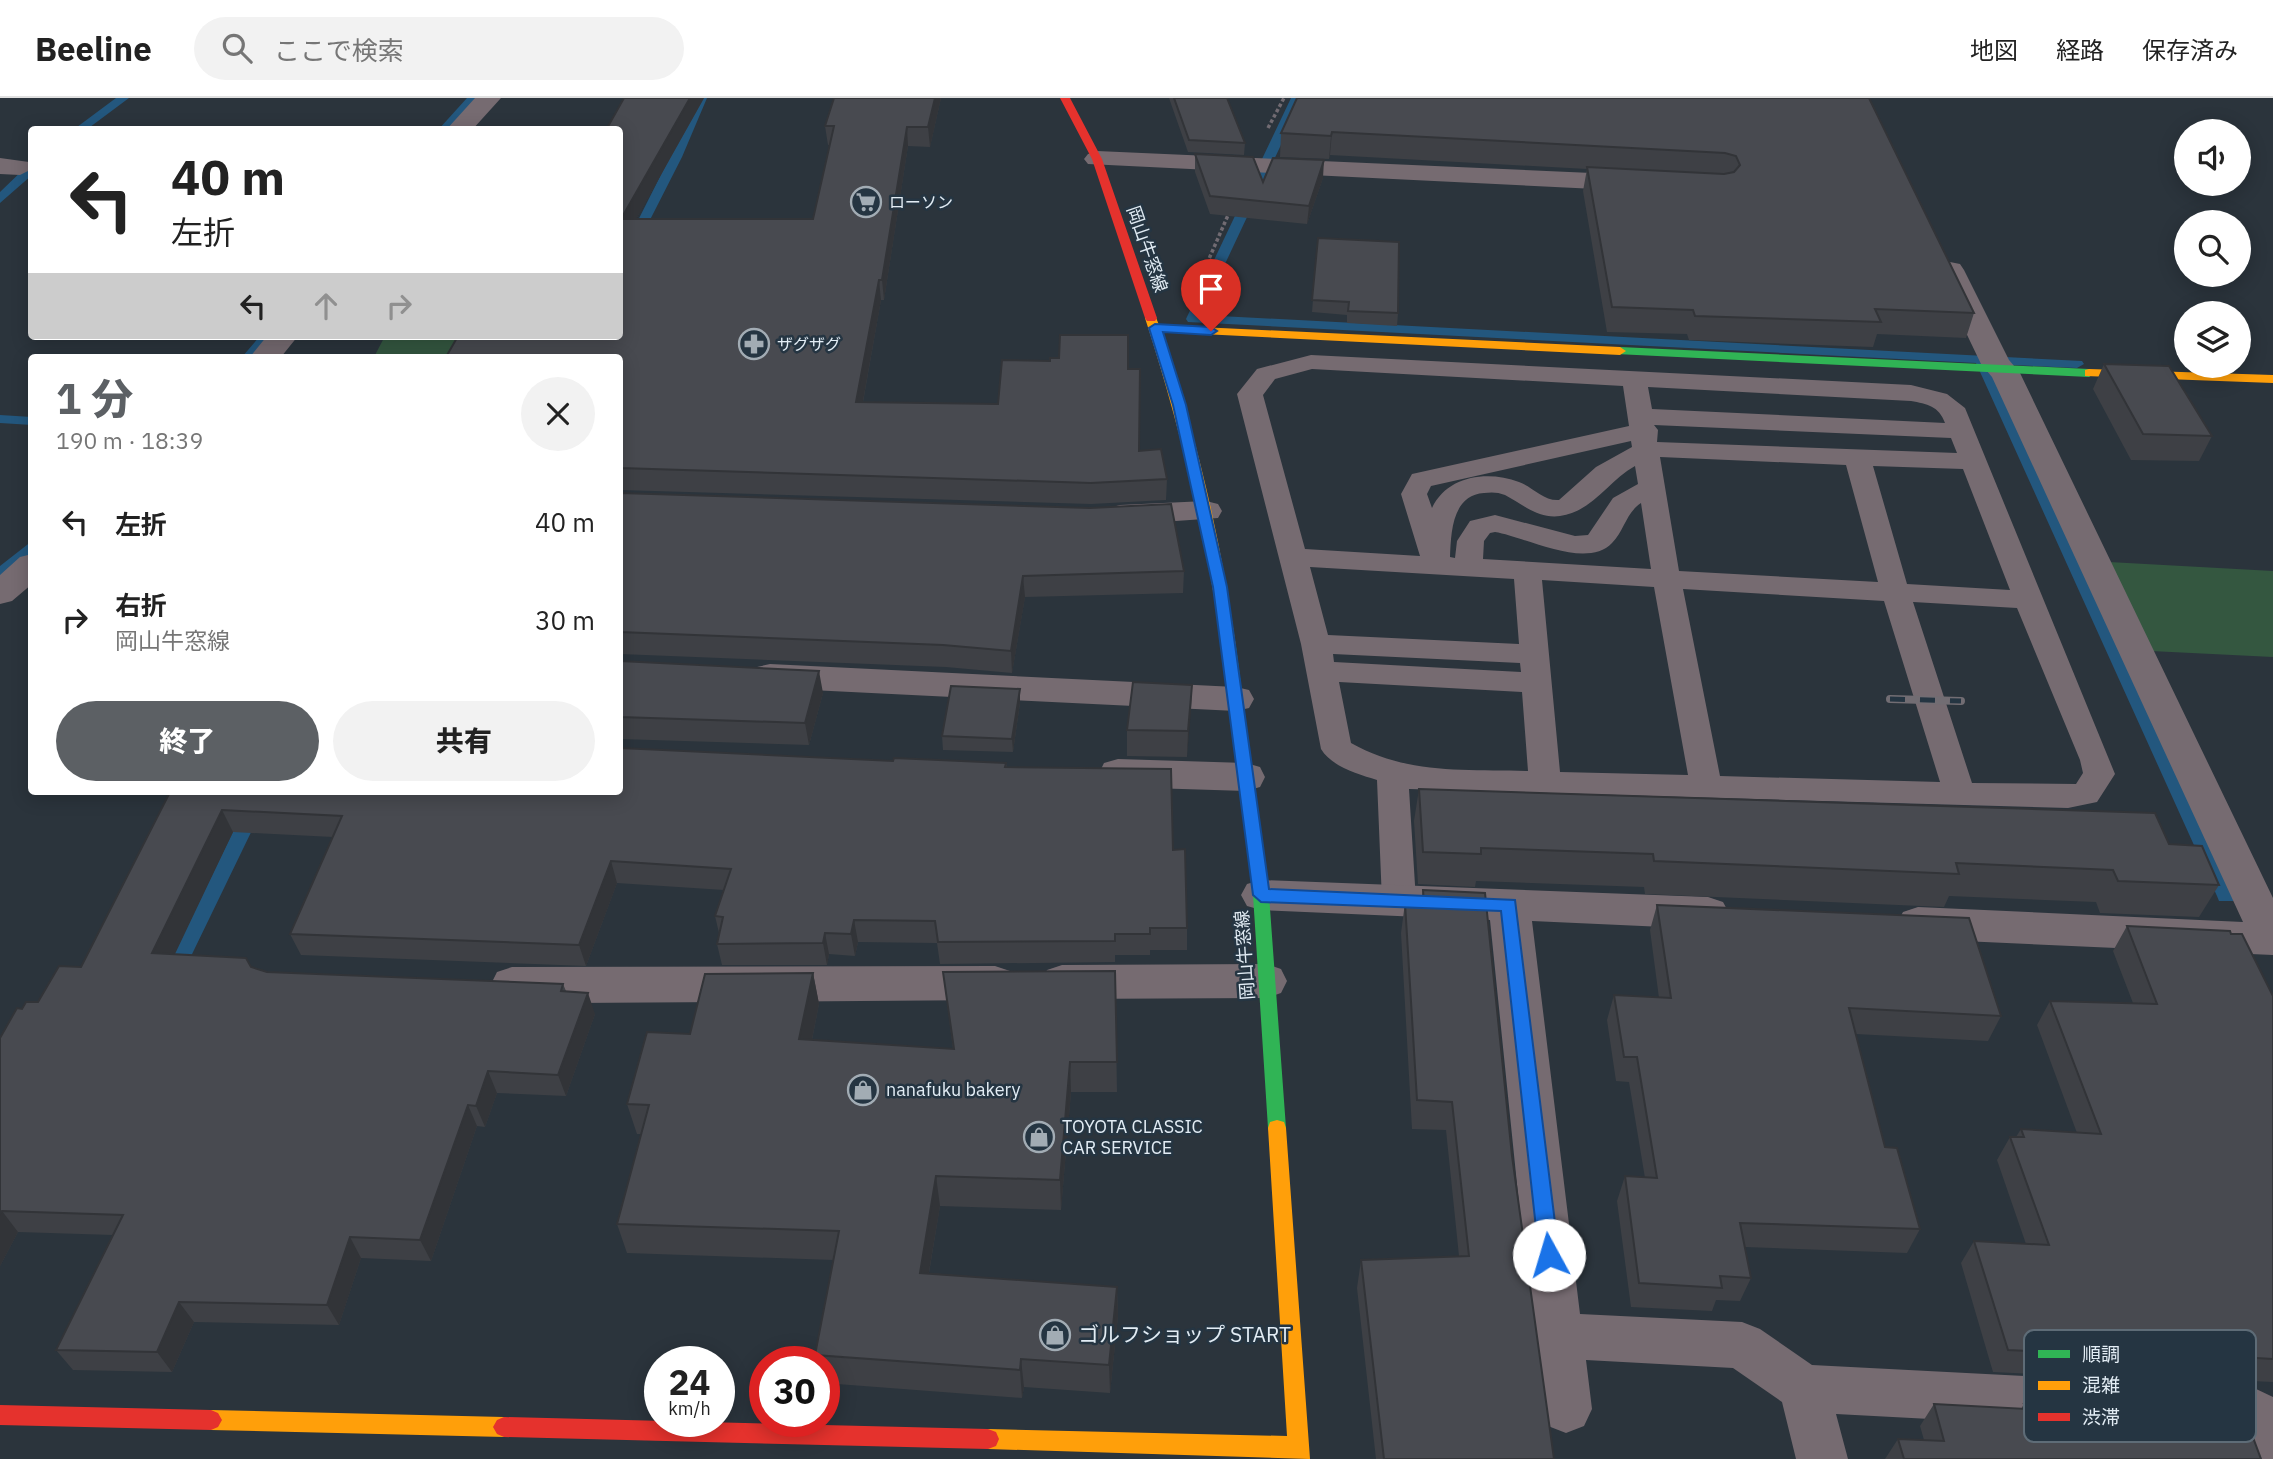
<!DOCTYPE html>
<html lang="ja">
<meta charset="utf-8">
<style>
body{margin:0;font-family:"IBM Plex Sans","Noto Sans JP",sans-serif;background:#f2f2f2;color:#222;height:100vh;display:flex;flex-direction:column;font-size:26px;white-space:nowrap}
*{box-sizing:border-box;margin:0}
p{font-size:23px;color:#767676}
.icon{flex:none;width:38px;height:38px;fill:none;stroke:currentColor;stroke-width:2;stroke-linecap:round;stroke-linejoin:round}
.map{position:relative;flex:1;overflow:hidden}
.sheet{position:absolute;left:28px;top:256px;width:595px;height:441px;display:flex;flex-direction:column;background:#fff;border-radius:7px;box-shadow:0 4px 18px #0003}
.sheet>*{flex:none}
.hud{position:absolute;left:28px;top:28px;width:595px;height:214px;border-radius:7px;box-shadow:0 4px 18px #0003;background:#fff;color:#222;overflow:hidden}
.buttons{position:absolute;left:2174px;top:21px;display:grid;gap:14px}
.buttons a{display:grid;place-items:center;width:77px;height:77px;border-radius:50%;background:#fff;box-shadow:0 4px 18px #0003;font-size:35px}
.speed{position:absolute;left:644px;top:1248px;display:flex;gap:14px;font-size:35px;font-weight:700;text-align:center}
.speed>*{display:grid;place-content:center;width:91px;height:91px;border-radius:50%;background:#fff;box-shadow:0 4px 18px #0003;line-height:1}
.speed small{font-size:18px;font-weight:400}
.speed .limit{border:10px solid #d22;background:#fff;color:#111}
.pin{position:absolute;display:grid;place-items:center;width:60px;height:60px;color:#fff;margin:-72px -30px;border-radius:50% 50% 50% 0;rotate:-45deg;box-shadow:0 0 7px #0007}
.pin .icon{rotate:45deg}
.me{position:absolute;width:77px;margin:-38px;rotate:354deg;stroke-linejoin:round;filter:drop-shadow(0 0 5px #0008)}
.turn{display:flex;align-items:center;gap:24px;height:147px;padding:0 28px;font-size:32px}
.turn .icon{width:91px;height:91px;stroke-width:2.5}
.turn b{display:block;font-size:49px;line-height:60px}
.lanes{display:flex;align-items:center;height:66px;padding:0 28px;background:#0003;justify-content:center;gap:35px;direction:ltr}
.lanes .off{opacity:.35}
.round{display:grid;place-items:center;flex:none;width:74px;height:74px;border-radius:37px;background:#f2f2f2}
.head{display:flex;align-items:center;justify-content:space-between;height:119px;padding:0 28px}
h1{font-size:42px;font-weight:800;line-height:52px;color:#5c6064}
.action{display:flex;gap:14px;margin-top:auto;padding:14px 28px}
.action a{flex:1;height:80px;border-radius:42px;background:#5c6064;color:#fff;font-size:28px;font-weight:800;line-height:80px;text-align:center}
.action a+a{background:#f2f2f2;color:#222}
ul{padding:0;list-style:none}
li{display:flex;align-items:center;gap:21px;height:98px;padding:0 28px}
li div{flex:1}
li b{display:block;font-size:26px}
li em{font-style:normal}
header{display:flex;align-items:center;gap:42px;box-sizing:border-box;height:98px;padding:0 35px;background:#fff;border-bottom:2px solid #e0e0e0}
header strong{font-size:33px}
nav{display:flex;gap:38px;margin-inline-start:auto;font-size:24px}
.search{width:490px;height:63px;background:#f2f2f2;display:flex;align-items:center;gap:18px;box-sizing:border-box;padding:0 24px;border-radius:38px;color:#767676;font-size:26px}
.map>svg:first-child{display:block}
</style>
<header>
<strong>Beeline</strong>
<div class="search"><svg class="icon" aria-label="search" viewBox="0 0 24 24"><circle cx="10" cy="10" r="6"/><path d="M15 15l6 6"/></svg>ここで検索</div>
<nav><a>地図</a><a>経路</a><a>保存済み</a></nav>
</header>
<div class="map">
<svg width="2273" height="1361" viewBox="0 0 2273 1361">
<rect width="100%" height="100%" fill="#2b343c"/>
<path fill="#345740" d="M385,238H461L449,259H374Z
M2109,464L2273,473V559L2151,553Z"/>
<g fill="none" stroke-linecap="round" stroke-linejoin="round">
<path fill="#23577e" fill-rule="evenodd" d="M116,0H129L86,32H73Z
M467,0H479L450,32H438Z
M695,0H707L682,59L626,169L620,173V158L670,59Z
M1291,0H1303L1201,217L2082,263L2084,266L2077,270L1989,266L2235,798L2233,803H2219L2217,798L1976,265L1188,224L1186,221Z
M28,67H32V77L0,105V94Z
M260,238H274L256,259H242Z
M0,317L32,319V327L0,325Z
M32,443V457L6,479L0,481V468Z
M253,693H271L179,883L172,886L165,883L162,878Z"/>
<path stroke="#716b72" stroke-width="3.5" stroke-dasharray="3.5 2.5" stroke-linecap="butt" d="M1268,30L1284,0
M1195,193L1229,115"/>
<path fill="#766b71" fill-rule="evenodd" d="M1311,257L1911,287L1947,296L1965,310L2115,676L2097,704L2068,710L1409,691L1416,803L1411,812L1399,816L1387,812L1382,803L1377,682C1358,676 1332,669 1321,651L1301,546L1237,296L1257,271ZM1312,271L1623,288L1629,328L1412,376L1401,396L1420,458L1305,451L1263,297L1275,281ZM1648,289L1911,303C1927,306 1939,308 1945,325L1652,311ZM1654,327L1951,340L1957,355L1657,344L1658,332ZM1631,343L1632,349L1596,369L1559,402C1543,403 1533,389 1519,384C1487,372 1447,378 1432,410L1427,396L1431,388ZM1660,359L1846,367L1878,484L1679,473ZM1635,368L1638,386L1613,400L1588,437L1575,438L1495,417L1470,423L1457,443L1455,460L1450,459C1451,435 1452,397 1484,395C1491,394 1498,394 1505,397C1522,406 1538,421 1560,418C1592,414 1608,383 1635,368ZM1873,368L1963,371L2010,492L1907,486ZM1641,405L1651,471L1483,461L1484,443L1490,435L1495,434C1526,439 1586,472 1612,445C1624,433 1626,415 1641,405ZM1310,469L1514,481L1519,546L1328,537ZM1542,482L1654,489L1688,677L1560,674ZM1683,491L1884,503L1940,684L1720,678ZM1913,504L2017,510L2080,662L2083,675L2076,686L1972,685ZM1333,556L1520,565L1521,574L1334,564ZM1339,584L1522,594L1528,673C1465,671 1408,677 1351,645Z"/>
<path fill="#766b71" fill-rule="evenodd" d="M475,0H501L472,32H446Z
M1097,53L1637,77L1646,79L1650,85L1646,91L1637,93L1088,66L1084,61L1088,56Z
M0,60L29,64L32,71L20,77L0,76Z
M1950,164L1960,166L1964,172L2009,262L2020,275L2273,800V857L1918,841L1903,836L1897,825L1903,814L1918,809L2243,824L1992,279L1981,266L1936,172L1940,166Z
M267,238H298L281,259H250Z
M1206,403L1218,406L1222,413L1218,420L1120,427L1108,424L1103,417L1108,410L1120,407Z
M32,456V486L12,503L0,506V477L20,459Z
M770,566L1236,589L1249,592L1254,601L1249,610L1236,613L770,590L757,587L752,578L757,569Z
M1118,661L1246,665L1260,669L1265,679L1260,689L1246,693L1118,689L1104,685L1099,675L1104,665Z
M1261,782L1708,799L1723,804L1729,815L1723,826L1708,831L1532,823L1580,1216L1742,1224L1760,1231L1812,1267L2254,1290L2273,1299V1361H2244L2236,1337L1836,1316L1848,1361H1796L1782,1304L1733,1270L1586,1262L1592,1311L1584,1328L1566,1335L1548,1328L1540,1311L1490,822L1261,812L1247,808L1241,797L1247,786Z
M1266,866L1281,871L1287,883L1281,895L1266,900L1062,901L1047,896L1041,884L1047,872L1062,867Z
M995,868L1010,873L1016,885L1010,897L995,902L572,905L512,903L497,898L491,886L497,874L512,869Z"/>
<path fill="#30b455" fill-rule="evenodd" d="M1620,249L2089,271L2095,275L2089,279L1616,256L1614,253Z
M1229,544L1236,549L1269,797L1286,1030L1284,1036L1277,1038L1270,1036L1268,1030L1253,797L1222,549Z"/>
<path fill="#ff9f0a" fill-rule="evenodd" d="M1151,216L1155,217L1159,227L1620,249L1626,253L1620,257L1162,234C1196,337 1221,441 1236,549L1229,554L1222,549C1206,437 1180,328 1145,220Z
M2089,271L2273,277V285L2085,278V272Z
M1277,1022L1284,1024L1286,1030L1310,1361L988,1351L980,1348L977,1341L980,1334L988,1331L1287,1338L1268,1030L1270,1024Z
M211,1312L504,1319L511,1322L515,1329L511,1336L504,1339L211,1332L204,1329L200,1322L204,1315Z"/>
<path fill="#e5322d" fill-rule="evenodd" d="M1060,0H1070L1102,61L1157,220L1155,223H1147L1145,220L1092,61Z
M0,1307L211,1312L218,1315L222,1322L218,1329L211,1332L0,1327Z
M504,1319L988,1331L996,1334L999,1341L996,1348L988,1351L504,1339L497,1336L493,1329L497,1322Z"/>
<g stroke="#726d73" stroke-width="8">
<path id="rail" d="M1890,601L1961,603"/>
</g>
<use href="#rail" stroke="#253542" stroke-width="5" stroke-dasharray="15" stroke-linecap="butt"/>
</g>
<path fill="#3e4045" d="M704,0L636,121H813L830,47H828L825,28L834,0H941L930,49L908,48L884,202H881L863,304L998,306L1128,271L1139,353L1167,381L1166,402L1091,406L620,392V32Z
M1169,0H1227L1245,45L1244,57L1188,54Z
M1869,0L1974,215L1966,240L1877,236L1873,249L1689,242L1687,236L1607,234L1583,93L1587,71L1330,57L1329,61L1280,59L1281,35Z
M1195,56L1263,84L1323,80L1307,126L1210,116L1195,74Z
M1318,140L1398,215L1397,228L1347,225V217L1312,214Z
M2104,266L2212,338L2199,363L2131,362L2093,291Z
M620,395L1184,473L1183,495L1025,499L1012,575L946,569L620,556Z
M620,563L823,595L809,647L620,641Z
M1192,587L1187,659L1127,658V632Z
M1020,605L1013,654L943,652L942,638Z
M893,663L1006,665L1007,669L1173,752L1187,830V852H1150V857H1115V864L940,866L937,845L858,844L855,858L829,856L827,867H722L717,846L719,835L715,818L724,792L617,785L586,868L301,857L290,836L333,739L233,734L174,856L251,869L267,874L563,886L566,893L595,916L566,998L497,995L485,1029L477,1028L431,1163L361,1160L339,1227L194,1224L172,1274L73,1272L56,1252L113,1137L18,1134L0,1168V940L22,911L38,904L81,869L181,694Z
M1419,691L2169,746L2219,787L2199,819L2100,815L2096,804L1949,798L1944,809L1645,796L1644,789L1476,783L1475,789L1418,786L1414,723Z
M1423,792L1512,1058L1554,1361H1376L1357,1190L1361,1162L1459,1158L1446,1032L1412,1031L1401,835L1405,805L1421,806Z
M1657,807L2001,918L1988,943L1856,936L1885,1049L1920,1131L1907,1155L1745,1149L1751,1180L1740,1203L1716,1202L1712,1213L1631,1209L1617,1103L1625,1078L1645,1080L1629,984L1616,983L1607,922L1614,897L1659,900L1650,832Z
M2127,828L2231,836L2273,898V1284L2210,1281L2206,1285L1993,1274L1961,1165L1974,1143L2026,1146L1997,1062L2010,1039H2016L2021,1031L2077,1035L2037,927L2050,903L2133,905L2113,853Z
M1115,873L1117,994H1071L1061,1112L940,1108L929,1175L1117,1189L1118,1218L1110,1295L1024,1289L1022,1300L824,1285V1264H816L815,1257L834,1162L627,1155L617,1126L641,1036H637L627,1006L690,936L813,875L819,906L812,942L953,951L943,874Z
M1934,1306L2021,1311L2024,1306L2261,1361H1885L1898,1341L1924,1342L1920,1328Z"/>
<path fill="#323438" d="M690,0H704L625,141L621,121Z
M935,0H941L930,49L928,29Z
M907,29L908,48L884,202L882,182Z
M1332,34L1330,57L1329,61L1331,38Z
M1324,62L1323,80L1307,126L1309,108Z
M879,182L881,202L859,325L856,304Z
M1023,478L1025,499L1012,575L1011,553Z
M819,573L823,595L809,647L805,625Z
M1192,587L1191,613L1187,659L1188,633Z
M1020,591V605L1013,654L1012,641Z
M222,712L233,734L165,877L152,855Z
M611,763L617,785L586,868L579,847Z
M854,822L858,844L855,858L851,836Z
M825,835L829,856L827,867L823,845Z
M813,875L819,906L806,971L799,941Z
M588,895L595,916L566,998L558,977Z
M1070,964L1071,994L1061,1112L1060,1082Z
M488,973L497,995L485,1029L476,1008Z
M468,1007L477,1028L431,1163L420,1142Z
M936,1078L940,1108L924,1203L920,1175Z
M2,1113L18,1134L0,1168V1116Z
M350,1139L361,1160L339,1227L327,1207Z
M1117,1189L1118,1218L1110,1295L1109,1267Z
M179,1204L194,1224L172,1274L157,1254Z
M1021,1261L1024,1289L1022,1300L1020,1272Z"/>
<path fill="#484a50" stroke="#323438" stroke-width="2" d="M624,0H690L621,121H813L834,28H825L834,0H935L928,29H907L882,182H879L856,304L998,306L1002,262L1050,263V260H1059L1060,237H1128V271H1140L1139,353L1161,351L1167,381L1091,385L620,370V259H446L458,238H620V32H606Z
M1174,0H1227L1245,45L1189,42Z
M1297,0H1869L1974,215L1875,211L1881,224L1695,218L1693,212L1612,209L1587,69L1724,76L1734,74L1740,67L1736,58L1725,55L1332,34L1331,38L1281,35Z
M1195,56L1253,59L1263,84L1273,60L1324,62L1309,108L1210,98Z
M1318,140L1399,144L1398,215L1348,213L1349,204L1312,202Z
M2104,266L2169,268L2212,338L2143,336Z
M620,395L1090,410L1171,406L1184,473L1023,478L1011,553L943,547L620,534Z
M620,563L819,573L805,625L620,619Z
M1133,584L1192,587L1188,633L1127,632Z
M951,588L1020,591L1012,641L942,638Z
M620,650L893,663L894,660L1006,665L1005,669L1171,671L1173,752L1185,751L1187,830H1150V836H1115V843L938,844L935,823L854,822L851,836L825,835L823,845L717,846L723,819L715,818L731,771L611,763L579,847L290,836L342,718L222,712L152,855L246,860L251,869L267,874L563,886L561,893L588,895L558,977L488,973L476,1008L468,1007L420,1142L350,1139L327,1207L179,1204L157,1254L56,1252L123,1117L2,1113L0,1116V940L17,910L22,911L26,904H38L59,868L81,869L170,694H181V693H620Z
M1419,691L2155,715L2169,746L2202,748L2219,787L2118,783L2113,772L1956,765L1959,776L1654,763L1653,756L1481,750V756L1423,754Z
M1423,792L1485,795L1512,1058L1554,1361H1384L1361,1162L1469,1158L1452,1004L1417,1002L1405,805L1424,806Z
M1657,807L1969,820L2001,918L1849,910L1885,1049L1897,1050L1920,1131L1740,1125L1751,1180L1720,1178L1722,1190L1639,1185L1625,1078L1657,1080L1637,959H1624L1614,897L1671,900Z
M2127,828L2230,833L2231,836H2242L2273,898V1261L2223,1258L2225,1263L2008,1252L1974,1143L2049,1147L2010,1039H2024L2021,1031L2101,1036L2050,903L2157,906Z
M1115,873L1117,964H1070L1060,1082L936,1078L920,1175L1117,1189L1109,1267L1021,1261L1020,1272L815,1257L839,1133L617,1126L649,1007L627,1006L647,934L690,936L705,876L813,875L799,941L954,951L943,874Z
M1934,1306L2026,1311L2024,1306L2245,1318L2261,1361H1904L1898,1341L1944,1343Z"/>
<path fill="#1a73e8" stroke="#114b97" stroke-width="2" d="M1155,226L1211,229L1217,233L1211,237L1163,234L1186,307L1227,489L1269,791L1515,802L1559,1157L1556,1164L1549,1166L1542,1164L1539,1157L1501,813L1261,804L1253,797L1213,489L1173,307L1149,230Z"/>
<defs>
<g id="supermarket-ring" transform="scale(1.575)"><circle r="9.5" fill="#253542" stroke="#a2acb4" stroke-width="1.5"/><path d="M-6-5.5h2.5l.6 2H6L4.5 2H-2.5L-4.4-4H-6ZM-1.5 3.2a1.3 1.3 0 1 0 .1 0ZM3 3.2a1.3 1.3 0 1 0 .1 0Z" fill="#a2acb4"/></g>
<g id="pharmacy-ring" transform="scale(1.575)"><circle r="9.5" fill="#253542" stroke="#a2acb4" stroke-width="1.5"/><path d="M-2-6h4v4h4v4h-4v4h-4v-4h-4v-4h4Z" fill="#a2acb4"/></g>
<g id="shop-ring" transform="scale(1.575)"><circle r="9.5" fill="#253542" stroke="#a2acb4" stroke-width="1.5"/><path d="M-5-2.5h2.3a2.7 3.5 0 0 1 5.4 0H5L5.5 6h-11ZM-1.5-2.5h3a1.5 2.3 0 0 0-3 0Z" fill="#a2acb4"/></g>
</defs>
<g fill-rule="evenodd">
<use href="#supermarket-ring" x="866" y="104"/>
<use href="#pharmacy-ring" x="754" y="246"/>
<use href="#shop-ring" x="863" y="992"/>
<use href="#shop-ring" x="1039" y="1039"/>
<use href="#shop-ring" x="1055" y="1237"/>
</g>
<g text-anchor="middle" stroke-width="5" stroke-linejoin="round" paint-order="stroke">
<g font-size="16" fill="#e2ecf4" stroke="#253542" text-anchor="start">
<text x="889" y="110">ローソン</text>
<text x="777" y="252">ザグザグ</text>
</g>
<g font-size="18" fill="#e2ecf4" stroke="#253542">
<text transform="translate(1147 151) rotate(71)" y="6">岡山牛窓線</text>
<text transform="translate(1245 857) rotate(-94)" y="6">岡山牛窓線</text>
</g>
<g font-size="18" fill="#e2ecf4" stroke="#253542" text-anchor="start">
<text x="886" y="998">nanafuku bakery</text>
<text x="1062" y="1035">TOYOTA CLASSIC<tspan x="1062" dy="21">CAR SERVICE</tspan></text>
</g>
<g font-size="21" fill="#e2ecf4" stroke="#253542" text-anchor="start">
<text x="1078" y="1244">ゴルフショップ START</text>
</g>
</g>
<rect x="2024" y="1232" width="232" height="112" rx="10" fill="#253542" stroke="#5e6c77" stroke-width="2"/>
<rect x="2038" y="1252" width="32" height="8" fill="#30b455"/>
<rect x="2038" y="1283" width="32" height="9" fill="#ff9f0a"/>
<rect x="2038" y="1315" width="32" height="8" fill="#e5322d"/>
<g font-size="19" fill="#e2ecf4">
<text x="2082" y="1263">順調</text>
<text x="2082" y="1294">混雑</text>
<text x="2082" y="1326">渋滞</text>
</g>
</svg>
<div class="buttons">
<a><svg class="icon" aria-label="sound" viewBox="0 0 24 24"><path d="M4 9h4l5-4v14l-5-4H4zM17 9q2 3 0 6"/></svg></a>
<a><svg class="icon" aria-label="search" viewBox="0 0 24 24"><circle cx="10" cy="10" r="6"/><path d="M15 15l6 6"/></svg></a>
<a><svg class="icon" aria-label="layers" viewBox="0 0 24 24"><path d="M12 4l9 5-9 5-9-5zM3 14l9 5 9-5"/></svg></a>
</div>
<div class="speed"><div>24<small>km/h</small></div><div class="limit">30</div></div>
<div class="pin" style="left:1211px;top:233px;background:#d93025"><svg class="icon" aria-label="arrive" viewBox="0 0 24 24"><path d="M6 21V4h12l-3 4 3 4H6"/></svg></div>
<svg class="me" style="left:1549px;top:1157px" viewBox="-20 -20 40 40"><circle r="19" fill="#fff"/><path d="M0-13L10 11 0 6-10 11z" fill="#1a73e8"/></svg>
<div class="hud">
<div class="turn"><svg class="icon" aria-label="left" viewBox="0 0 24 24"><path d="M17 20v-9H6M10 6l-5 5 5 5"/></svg><div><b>40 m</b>左折</div></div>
<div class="lanes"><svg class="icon" aria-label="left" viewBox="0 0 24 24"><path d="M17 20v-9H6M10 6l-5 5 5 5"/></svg><svg class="icon off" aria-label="ahead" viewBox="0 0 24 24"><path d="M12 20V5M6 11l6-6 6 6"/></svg><svg class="icon off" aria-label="right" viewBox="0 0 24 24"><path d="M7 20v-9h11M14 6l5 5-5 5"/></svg></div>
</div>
<section class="sheet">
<div class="head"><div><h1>1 分</h1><p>190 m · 18:39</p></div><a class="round"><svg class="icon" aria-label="close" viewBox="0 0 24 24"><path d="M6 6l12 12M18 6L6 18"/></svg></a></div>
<ul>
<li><svg class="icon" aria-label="left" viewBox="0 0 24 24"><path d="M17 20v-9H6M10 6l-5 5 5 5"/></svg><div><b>左折</b></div><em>40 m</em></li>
<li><svg class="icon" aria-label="right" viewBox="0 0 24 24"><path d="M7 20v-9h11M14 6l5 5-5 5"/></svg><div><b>右折</b><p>岡山牛窓線</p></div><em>30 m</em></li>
</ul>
<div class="action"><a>終了</a><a>共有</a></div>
</section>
</div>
